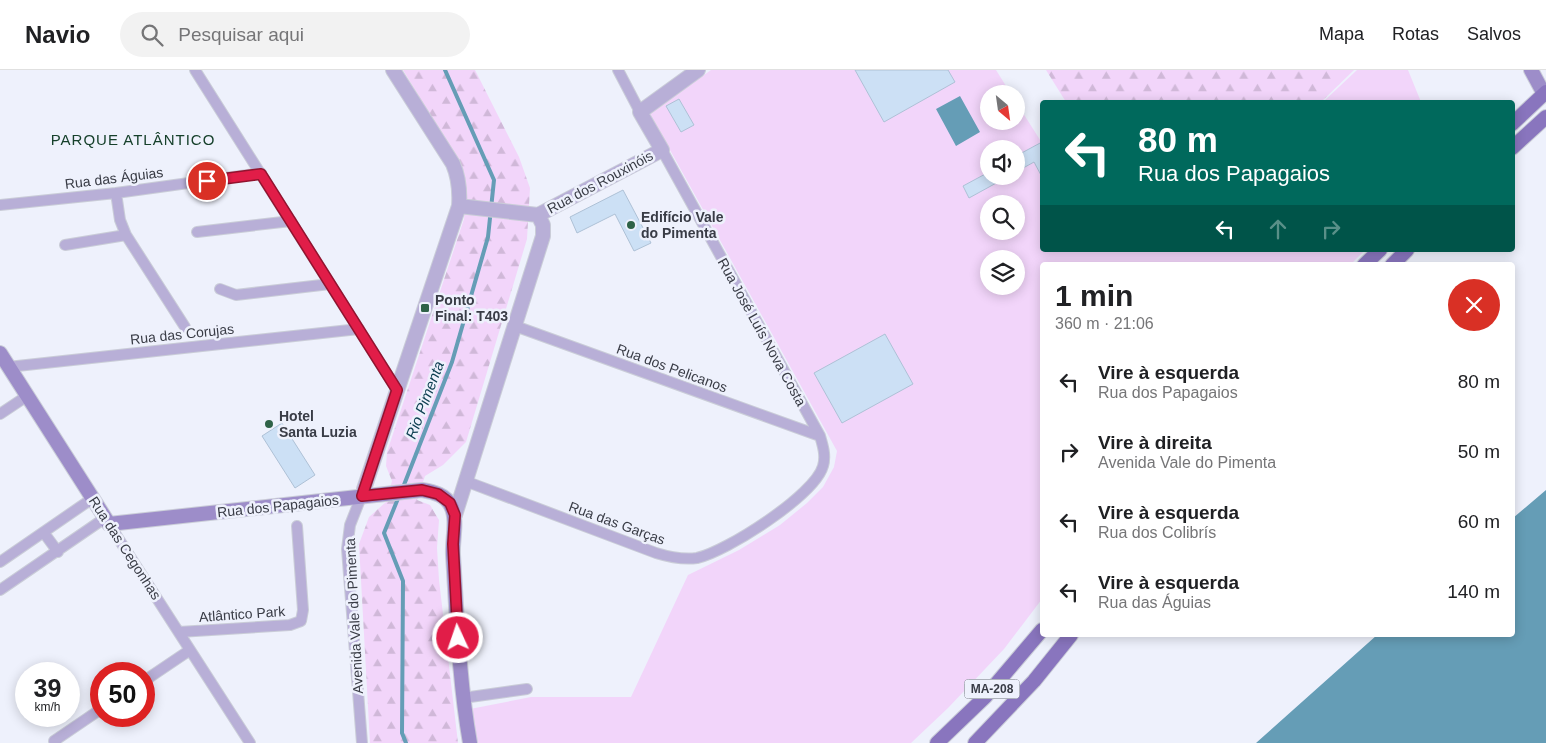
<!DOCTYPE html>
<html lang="pt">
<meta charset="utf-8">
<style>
body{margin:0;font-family:Arial,sans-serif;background:#f2f2f2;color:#202124;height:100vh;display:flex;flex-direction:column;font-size:19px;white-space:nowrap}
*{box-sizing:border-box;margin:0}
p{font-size:16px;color:#757577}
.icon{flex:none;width:28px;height:28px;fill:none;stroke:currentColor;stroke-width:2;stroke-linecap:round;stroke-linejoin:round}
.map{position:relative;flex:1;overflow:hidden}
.drawer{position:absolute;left:1040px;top:192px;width:475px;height:375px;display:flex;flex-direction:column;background:#fff;border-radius:5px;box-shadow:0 2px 12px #0003}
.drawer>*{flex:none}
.hud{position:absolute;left:1040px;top:30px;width:475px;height:152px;border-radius:5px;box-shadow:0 2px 12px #0003;background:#00695c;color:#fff;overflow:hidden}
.needle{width:32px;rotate:151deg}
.buttons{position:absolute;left:980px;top:15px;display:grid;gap:10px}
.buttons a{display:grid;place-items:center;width:45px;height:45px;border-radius:50%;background:#fff;box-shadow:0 2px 12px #0003;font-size:25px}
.speed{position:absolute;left:15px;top:592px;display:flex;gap:10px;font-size:25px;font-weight:700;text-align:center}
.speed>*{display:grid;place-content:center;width:65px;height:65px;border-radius:50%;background:#fff;box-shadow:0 2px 12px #0003;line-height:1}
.speed small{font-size:12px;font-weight:400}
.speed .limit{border:8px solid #d22;background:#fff;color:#111}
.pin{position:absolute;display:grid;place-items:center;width:42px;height:42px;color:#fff;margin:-21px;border:2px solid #fff;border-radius:50%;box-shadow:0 1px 5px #0007}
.me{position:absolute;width:55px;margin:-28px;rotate:357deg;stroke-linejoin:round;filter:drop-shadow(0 0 4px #0008)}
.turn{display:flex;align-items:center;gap:18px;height:105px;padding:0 15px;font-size:22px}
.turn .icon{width:65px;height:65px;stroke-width:2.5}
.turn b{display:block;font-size:35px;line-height:42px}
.lanes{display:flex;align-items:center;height:48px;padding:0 15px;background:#0003;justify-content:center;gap:25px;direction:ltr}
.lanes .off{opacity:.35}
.round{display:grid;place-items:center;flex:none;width:52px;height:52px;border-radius:26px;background:#f2f2f2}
.summary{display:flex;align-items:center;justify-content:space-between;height:85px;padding:0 15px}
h1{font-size:30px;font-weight:700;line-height:38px}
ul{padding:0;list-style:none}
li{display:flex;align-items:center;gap:15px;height:70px;padding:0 15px}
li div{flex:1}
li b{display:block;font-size:19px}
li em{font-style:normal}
header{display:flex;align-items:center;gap:30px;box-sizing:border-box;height:70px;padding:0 25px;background:#fff;border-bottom:1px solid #e0e0e0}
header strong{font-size:24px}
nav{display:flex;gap:28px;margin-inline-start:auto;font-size:18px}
.search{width:350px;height:45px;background:#f2f2f2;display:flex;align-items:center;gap:12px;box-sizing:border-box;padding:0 18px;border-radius:28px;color:#757577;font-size:19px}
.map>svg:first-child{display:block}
</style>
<header>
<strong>Navio</strong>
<div class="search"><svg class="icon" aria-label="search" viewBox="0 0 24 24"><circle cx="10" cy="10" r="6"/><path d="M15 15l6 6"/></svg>Pesquisar aqui</div>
<nav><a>Mapa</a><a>Rotas</a><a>Salvos</a></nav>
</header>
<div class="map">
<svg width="1546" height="673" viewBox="0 0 1546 673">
<defs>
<pattern id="forest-firs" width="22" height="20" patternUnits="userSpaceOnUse" patternTransform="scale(1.25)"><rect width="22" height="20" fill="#f2d5fa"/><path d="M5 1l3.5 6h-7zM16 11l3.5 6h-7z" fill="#d0b8d8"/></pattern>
</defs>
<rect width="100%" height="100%" fill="#eef1fc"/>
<path fill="url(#forest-firs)" d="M403,0H475L519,87L530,118L527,169L466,372L443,395L425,406L417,430L430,435L439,450L437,478L439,510L458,673H370L359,474L369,447L386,432L392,411L386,396L387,382L464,149L467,125L465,109L456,88Z
M1046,0H1354L1321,32H1066Z"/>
<path fill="#f2d5fa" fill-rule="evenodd" d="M711,0H996L1011,24H989V51H1016V32L1042,73V180H1365L1350,195H1042V529L1004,579L948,638L911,673H477L470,639L531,627H631L688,505L739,480L780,455L807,433L823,417L834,397L837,381L650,44ZM989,79H1016V106H989ZM989,134H1016V161H989ZM989,189H1016V216H989Z
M1357,0H1408L1421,32H1323Z"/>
<path fill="#659db6" d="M960,26L980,62L956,76L936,39Z
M1546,420V673H1256L1377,565H1512L1513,448Z"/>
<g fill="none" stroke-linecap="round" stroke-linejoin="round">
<path stroke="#659db6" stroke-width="4" d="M402,420L452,292L488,167L494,110L445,0
M399,426L384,463L403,511L402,663L406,673"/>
</g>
<path fill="#cce0f5" stroke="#aec1d6" d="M855,0H948L955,12L884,52Z
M679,29L694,55L681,62L666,36Z
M1042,72V107L1034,92L1016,102V86Z
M989,102V106H1009L969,128L963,116Z
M623,120L651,173L634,181L615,144L577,163L570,147Z
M885,264L913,314L842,353L814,303Z
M282,353L315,405L295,418L262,366Z"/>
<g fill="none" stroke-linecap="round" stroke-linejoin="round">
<g stroke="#cacdd8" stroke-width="12">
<path id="minor" d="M195,0L397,320
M618,0L640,42
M116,123L120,150L126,165
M0,135L116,123L261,103
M197,162L291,151
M65,175L126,165L185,257
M220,219L236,225L330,214
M515,256L820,366
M8,297L359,259
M0,344L27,326
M465,411L656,483C669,487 683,490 697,488C726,482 815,425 823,396C826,386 823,376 820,366L662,80
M109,454L250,673
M44,463L58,482
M0,492L93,428
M0,520L105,448
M179,562L290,555L301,551L303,540L297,456
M144,611L190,580
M463,628L527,619
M56,673L54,671L101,639
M362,673L347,479L350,455L363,422"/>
</g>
<g stroke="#cacdd8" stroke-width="16">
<path id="tertiary" d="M459,136L538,145
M538,145L662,80L640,42L698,0
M364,419L459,136C460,121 459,108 453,94L393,0
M455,445L543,166V155L538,145"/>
</g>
<g stroke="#cacdd8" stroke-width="16">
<path id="secondary" d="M1531,0L1544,24
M0,283L109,454L422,420C434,422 446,425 451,436C458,450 452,470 453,485C457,548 459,611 470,673"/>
</g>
<g stroke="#cacdd8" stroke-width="16">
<path id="primary" d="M1512,54L1546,22
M1512,78L1546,47
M1364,195L1380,180
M1392,195L1407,180
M937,673L985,627L1042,560
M975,673L1034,611L1071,565"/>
</g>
<use href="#minor" stroke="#b8afd7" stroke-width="10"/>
<use href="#tertiary" stroke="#b8afd7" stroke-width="14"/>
<use href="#secondary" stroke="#9d8dc9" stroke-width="14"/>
<use href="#primary" stroke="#8975be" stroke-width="14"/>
</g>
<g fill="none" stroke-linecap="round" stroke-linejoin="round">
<g stroke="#92132f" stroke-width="12">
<path id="route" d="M207,111L261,104L397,320L362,426L422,420L438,424L450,433L455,445L453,474L458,568"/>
</g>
<use href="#route" stroke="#e11d48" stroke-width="9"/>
</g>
<g fill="#2e6247" stroke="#eef1fc" stroke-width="2">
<circle cx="631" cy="155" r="5"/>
<rect x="420" y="233" width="10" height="10" rx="2.5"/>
<circle cx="269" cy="354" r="5"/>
</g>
<g text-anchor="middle" stroke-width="5" stroke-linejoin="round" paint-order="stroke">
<rect fill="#eef1fc" stroke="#6f727d" stroke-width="1" x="964.5" y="609.5" width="55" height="19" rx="4"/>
<g font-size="12" font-weight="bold" fill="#393c46">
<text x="992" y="623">MA-208</text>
</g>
<g font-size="14" fill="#393c46" stroke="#eef1fc">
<text transform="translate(114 108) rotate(-7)" y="5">Rua das Águias</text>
<text transform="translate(600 112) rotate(-28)" y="5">Rua dos Rouxinóis</text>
<text transform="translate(762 262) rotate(61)" y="5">Rua José Luís Nova Costa</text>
<text transform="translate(182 264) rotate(-6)" y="5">Rua das Corujas</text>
<text transform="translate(672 298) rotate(20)" y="5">Rua dos Pelicanos</text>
<text transform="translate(278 436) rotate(-6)" y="5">Rua dos Papagaios</text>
<text transform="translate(617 453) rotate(20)" y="5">Rua das Garças</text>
<text transform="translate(125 478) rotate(57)" y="5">Rua das Cegonhas</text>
<text transform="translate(242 544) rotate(-4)" y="5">Atlântico Park</text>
<text transform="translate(354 546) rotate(-93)" y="5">Avenida Vale do Pimenta</text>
</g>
<g font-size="14" font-weight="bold" fill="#393c46" stroke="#eef1fc" text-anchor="start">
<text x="641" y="152">Edifício Vale<tspan x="641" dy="16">do Pimenta</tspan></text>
<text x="435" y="235">Ponto<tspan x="435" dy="16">Final: T403</tspan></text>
<text x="279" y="351">Hotel<tspan x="279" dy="16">Santa Luzia</tspan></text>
</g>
<g font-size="15" letter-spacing="1" fill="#16402b" stroke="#eef1fc">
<text x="133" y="75">PARQUE ATLÂNTICO</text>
</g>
<g font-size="15" font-style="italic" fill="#0b3d4f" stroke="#eef1fc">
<text transform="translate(425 330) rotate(-69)" y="5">Rio Pimenta</text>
</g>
</g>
</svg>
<div class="buttons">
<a><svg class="needle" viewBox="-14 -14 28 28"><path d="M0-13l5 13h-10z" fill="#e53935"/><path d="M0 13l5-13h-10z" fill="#757577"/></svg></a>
<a><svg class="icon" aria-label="sound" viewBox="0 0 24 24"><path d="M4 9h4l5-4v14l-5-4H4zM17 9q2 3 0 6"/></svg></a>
<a><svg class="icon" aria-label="search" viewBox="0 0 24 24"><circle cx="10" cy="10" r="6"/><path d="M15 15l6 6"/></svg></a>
<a><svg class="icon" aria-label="layers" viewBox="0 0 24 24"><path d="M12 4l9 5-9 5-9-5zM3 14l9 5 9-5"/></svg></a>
</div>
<div class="speed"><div>39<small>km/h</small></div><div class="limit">50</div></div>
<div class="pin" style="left:207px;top:111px;background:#d93025"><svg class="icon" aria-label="arrive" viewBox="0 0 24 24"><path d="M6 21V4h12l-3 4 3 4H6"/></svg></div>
<svg class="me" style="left:458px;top:568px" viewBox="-20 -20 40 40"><circle r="17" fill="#e11d48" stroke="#fff" stroke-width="3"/><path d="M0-11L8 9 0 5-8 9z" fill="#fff"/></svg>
<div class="hud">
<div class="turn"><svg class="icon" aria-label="left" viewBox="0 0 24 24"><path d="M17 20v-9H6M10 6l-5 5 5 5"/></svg><div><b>80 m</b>Rua dos Papagaios</div></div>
<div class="lanes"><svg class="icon" aria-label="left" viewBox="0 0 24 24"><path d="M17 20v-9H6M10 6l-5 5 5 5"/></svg><svg class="icon off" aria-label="ahead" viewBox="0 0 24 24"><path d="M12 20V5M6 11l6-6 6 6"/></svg><svg class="icon off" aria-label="right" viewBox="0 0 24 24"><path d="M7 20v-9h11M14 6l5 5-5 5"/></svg></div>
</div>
<section class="drawer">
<div class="summary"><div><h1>1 min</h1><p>360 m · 21:06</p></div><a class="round" style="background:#d93025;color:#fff"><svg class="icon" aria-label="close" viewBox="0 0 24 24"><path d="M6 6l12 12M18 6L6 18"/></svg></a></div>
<ul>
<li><svg class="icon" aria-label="left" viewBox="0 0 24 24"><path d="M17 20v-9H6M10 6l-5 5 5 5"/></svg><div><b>Vire à esquerda</b><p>Rua dos Papagaios</p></div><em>80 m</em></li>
<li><svg class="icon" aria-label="right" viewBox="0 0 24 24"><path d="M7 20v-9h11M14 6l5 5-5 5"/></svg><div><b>Vire à direita</b><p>Avenida Vale do Pimenta</p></div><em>50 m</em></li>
<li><svg class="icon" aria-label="left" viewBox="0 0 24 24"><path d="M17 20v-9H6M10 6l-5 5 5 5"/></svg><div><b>Vire à esquerda</b><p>Rua dos Colibrís</p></div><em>60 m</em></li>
<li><svg class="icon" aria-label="left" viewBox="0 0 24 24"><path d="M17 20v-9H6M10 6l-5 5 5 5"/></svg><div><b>Vire à esquerda</b><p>Rua das Águias</p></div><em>140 m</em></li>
</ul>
</section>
</div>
